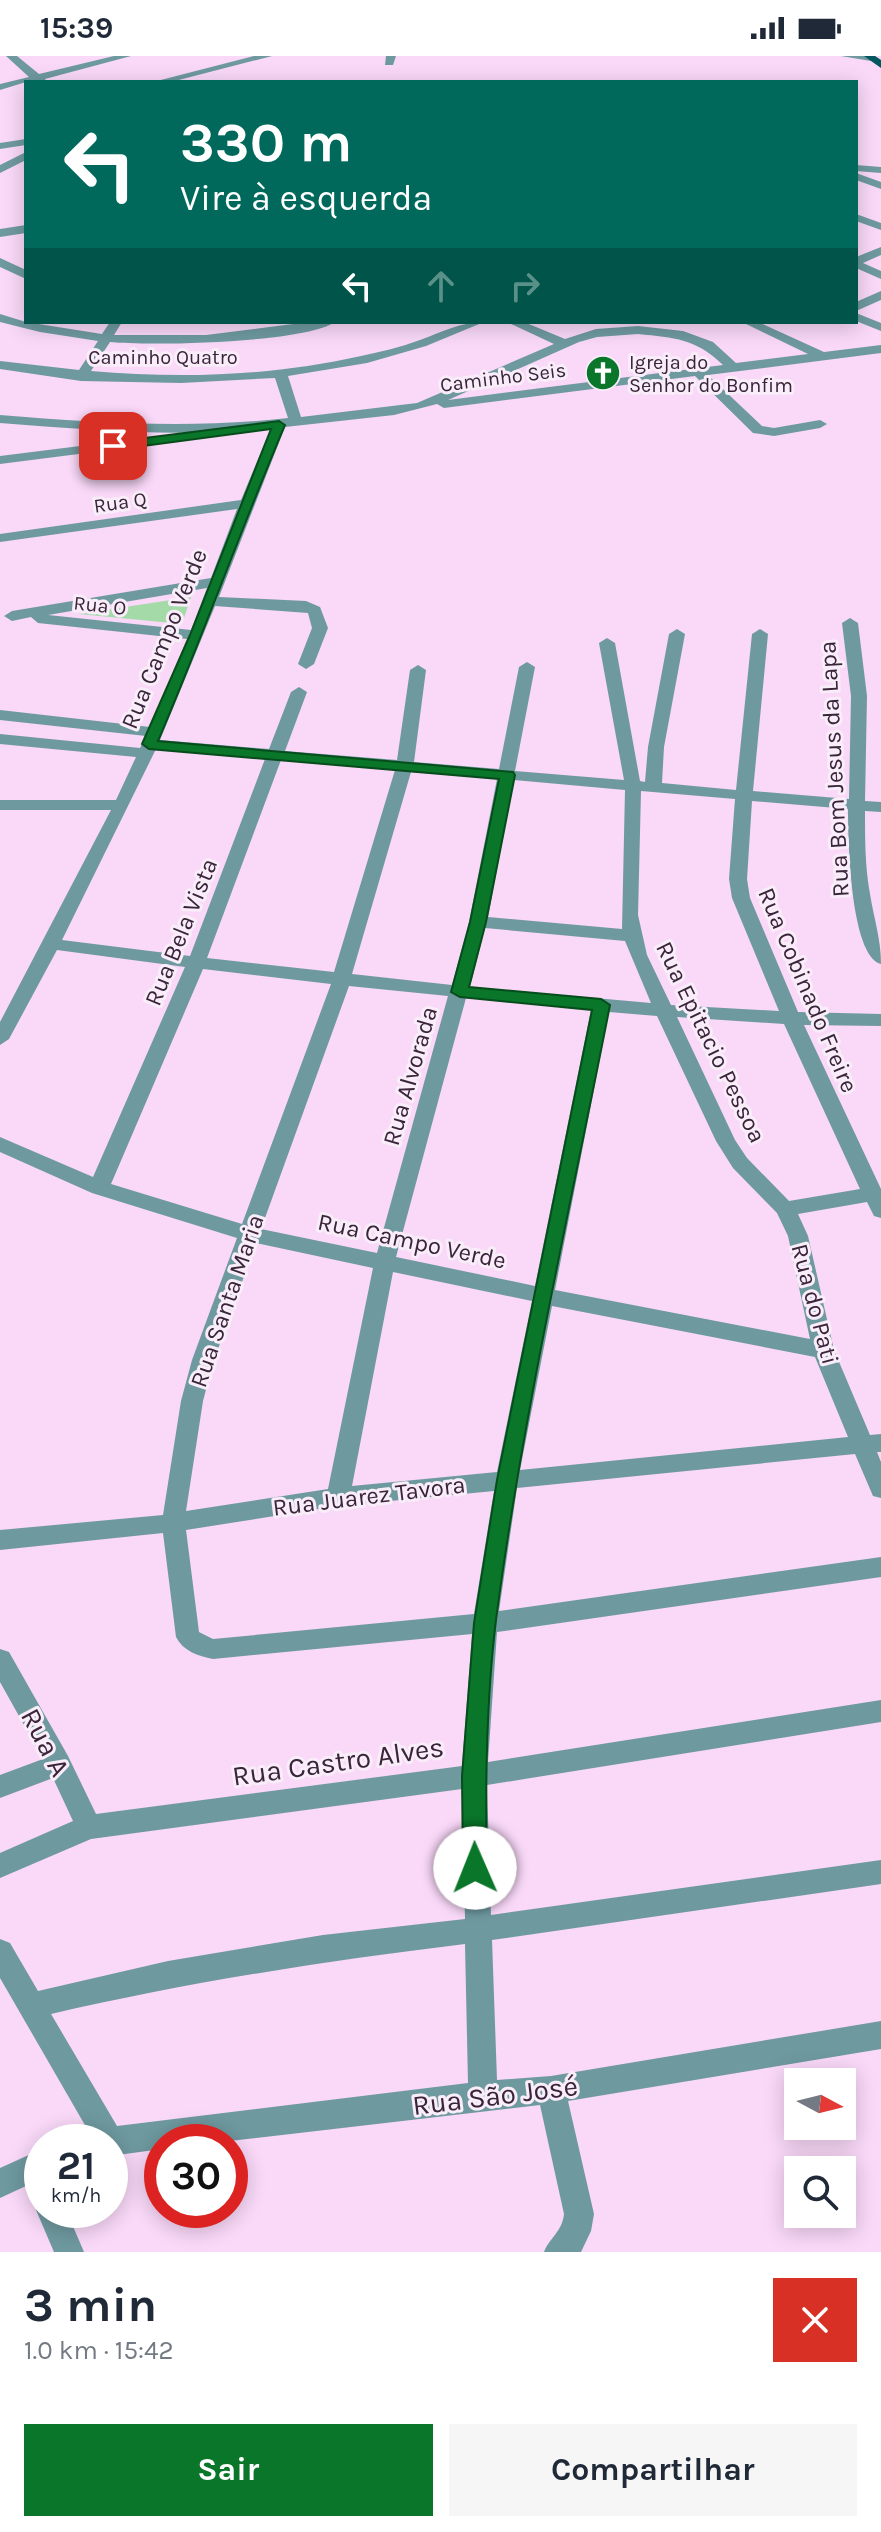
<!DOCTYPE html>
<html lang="pt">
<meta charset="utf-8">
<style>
body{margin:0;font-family:Karla,sans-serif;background:#f6f6f7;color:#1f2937;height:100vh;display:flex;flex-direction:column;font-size:30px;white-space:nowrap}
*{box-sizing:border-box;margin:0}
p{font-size:26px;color:#747a83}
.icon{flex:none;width:44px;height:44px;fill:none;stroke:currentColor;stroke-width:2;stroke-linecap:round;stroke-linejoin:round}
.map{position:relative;height:2196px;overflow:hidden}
.drawer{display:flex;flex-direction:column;background:#fff;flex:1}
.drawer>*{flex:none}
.hud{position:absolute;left:24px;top:24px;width:834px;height:244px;border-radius:0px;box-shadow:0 4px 20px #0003;background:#00695c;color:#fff;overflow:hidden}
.needle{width:52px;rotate:97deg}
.fabs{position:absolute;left:784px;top:2012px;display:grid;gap:16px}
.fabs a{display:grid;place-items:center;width:72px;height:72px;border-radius:0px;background:#fff;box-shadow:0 4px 20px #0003;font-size:40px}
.speed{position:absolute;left:24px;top:2068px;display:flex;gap:16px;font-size:40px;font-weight:700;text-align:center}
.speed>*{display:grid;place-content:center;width:104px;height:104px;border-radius:50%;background:#fff;box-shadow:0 4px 20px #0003;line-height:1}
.speed small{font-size:20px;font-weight:400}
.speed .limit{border:12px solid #d22;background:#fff;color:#111}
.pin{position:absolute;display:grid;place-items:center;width:68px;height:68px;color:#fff;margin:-34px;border-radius:16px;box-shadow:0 4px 12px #0006}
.me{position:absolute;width:88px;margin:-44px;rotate:359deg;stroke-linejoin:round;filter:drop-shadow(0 0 6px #0008)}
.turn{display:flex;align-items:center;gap:28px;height:168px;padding:0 24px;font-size:36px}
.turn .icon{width:104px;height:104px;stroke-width:2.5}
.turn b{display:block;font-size:56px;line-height:68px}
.lanes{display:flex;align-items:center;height:76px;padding:0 24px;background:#0003;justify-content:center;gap:40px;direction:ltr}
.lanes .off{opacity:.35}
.round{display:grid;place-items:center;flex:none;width:84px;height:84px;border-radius:0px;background:#f6f6f7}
.headline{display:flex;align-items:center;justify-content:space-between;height:136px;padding:0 24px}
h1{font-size:48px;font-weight:700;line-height:60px}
.button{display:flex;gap:16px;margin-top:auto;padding:16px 24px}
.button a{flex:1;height:92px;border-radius:0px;background:#09762a;color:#fff;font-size:32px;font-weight:700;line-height:92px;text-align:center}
.button a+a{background:#f6f6f7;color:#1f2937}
.status{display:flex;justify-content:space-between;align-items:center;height:56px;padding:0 40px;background:#fff;direction:ltr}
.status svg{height:22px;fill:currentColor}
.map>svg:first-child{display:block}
</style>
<div class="status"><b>15:39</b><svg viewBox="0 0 49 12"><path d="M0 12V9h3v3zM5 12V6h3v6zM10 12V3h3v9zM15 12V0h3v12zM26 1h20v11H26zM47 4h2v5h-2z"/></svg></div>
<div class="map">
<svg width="881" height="2196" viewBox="0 0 881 2196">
<rect width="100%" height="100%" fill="#f9d8f8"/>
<path fill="#a3daa8" d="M191,541L182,568L79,558Z"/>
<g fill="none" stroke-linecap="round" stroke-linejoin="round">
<path fill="#6e999f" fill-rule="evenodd" d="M6,0H17L39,18L114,0H131L45,23L47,26H26L0,34V28L29,21Z
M254,0H272L171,26H153Z
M386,0H396L393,9H385Z
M841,0H875L876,2L871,5Z
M26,83V89L0,93V87Z
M26,96V104L0,117V109Z
M856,109L881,111V117L856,115Z
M856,117L881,126V133L856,124Z
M856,158L881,167V174L856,165Z
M26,169V177L0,181V173Z
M881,191V199L863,207L881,215V223L856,212V201Z
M0,202L26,214V223L0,211Z
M881,235V244L856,255V246Z
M856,257L881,267V275L856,265Z
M0,258L26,266L102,278L110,266H122L114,279H206L309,266H335C305,287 151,290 110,286L91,315C181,323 272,320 361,300C380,296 401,291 420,284C442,276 461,266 484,266L426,290L367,307L288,320L301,361L417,347L554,288L507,266H524L565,283L596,273L638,270L683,275L713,286L736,307L808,298L742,266H758L824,296L881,289V297L708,319L762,370L774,372L820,364L827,368L820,372L774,380L753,377L695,320L444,352L437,348L394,359L285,371L219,541L306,545L320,551L328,572L314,608L306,613L298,608L312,572L308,557L215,550L160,684L269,693L291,636L299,631L307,636L285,695L397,704L410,614L418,609L426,614L414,706L499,713L519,611L527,606L535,611L515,715L624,724L599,587L607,582L615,587L640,725L645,726L648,691L669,578L677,573L685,578L664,691L662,727L736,734L752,578L760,573L768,578L753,735L849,743L851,640L842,567L850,562L858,567L867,640L865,745L881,746V756L865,755C865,783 865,811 870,838C874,863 881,883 881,908C850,900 848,781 848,753L752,745L747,823L750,842L798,956L881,958V970L804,969L881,1133V1162L874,1160L867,1146L798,1158L808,1180L834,1294L870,1379L881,1378V1396H877L881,1406V1442L873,1440L855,1398L517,1432L499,1555L881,1501V1521L497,1576L488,1706L881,1644V1666L487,1729L491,1859L881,1804V1828L492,1884L497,2024L551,2020L881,1965V1993L568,2045L594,2158L591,2175L581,2196H544C550,2181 562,2176 564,2158L540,2049L221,2086H162V2093L110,2100V2086H92L93,2083L0,1922V1883L10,1887L38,1935L168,1905L323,1879L465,1863L462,1733L91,1783L0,1822V1797L73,1765L53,1722L0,1742V1719L43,1703L0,1626V1593L9,1596L68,1700L96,1758L462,1710L472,1578L213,1603C198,1600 183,1595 176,1581L163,1477L0,1494V1474L163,1459L181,1345L192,1304L237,1182L92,1137L0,1096V1081L93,1121L185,911L57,894L9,983L0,989V966L111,754H0V744H116L136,701L0,688V678L140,692L146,680L0,664V654L150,671L187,583L38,567L31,561L12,565L4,560L12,555L211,522L237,453L0,486V478L241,444L271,372C180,382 91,374 0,367V359C97,367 191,373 288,362L275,322L181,327L81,325L0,313V305L79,314L98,285L40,276L0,266ZM638,278C675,282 695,282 723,309L448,344L579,286L597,281ZM207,532L191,574L48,559ZM156,693L265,703L190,900L62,884ZM281,704L395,714L334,916L207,902ZM411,716L497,723L469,866L452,929L352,918ZM514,724L625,734L622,873L488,861ZM641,735L735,743L729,823L732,842L779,955L671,949L647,899L638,859ZM485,872L625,885L651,947L470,931ZM203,913L331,928L242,1168L111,1128ZM349,930L448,940L377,1197L261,1173ZM466,942L591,954L535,1230L396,1201ZM609,956L657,960L716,1085L733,1112L777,1157L788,1180L810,1283L555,1234ZM677,961L784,968L860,1133L789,1145L747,1102L735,1084ZM256,1187L373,1212L328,1433L186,1455L203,1345L214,1304ZM393,1216L532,1245L497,1416L352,1430ZM552,1250L815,1301L848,1381L520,1414ZM494,1435L474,1558L213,1583L199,1576L186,1474L338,1450ZM465,1888L468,2027L117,2070L51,1958C189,1926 325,1905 465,1888Z
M168,379L175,383L173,386L0,408V400Z
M42,2093V2154H66L84,2196H54L36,2154L39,2147L32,2143L26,2130L0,2142V2112Z"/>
<path fill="#005760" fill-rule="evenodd" d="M864,0H875L881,4V12Z"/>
</g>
<path fill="#09762a" stroke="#064d1b" stroke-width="2" d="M279,365L285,369C241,473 203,580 158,685L513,716L515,719L486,866L469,931L601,943L610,949C570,1153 523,1357 496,1564C486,1646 485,1730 487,1812L483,1820L475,1823L466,1820L463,1812L462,1720L474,1567L497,1424L592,954L460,941L451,936L470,866L499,723L149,693L142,688L190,579L271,373L113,394L107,390L113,386Z"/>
<defs>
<g id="church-disc" transform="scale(1.8)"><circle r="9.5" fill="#09762a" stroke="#f8edf8"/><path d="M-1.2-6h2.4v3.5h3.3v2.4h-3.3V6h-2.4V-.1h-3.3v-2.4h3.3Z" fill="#fff"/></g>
</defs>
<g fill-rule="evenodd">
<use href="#church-disc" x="603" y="317"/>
</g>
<g text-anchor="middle" stroke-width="6" stroke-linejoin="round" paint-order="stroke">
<g font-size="20" fill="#392439" stroke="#f8edf8">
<text x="163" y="308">Caminho Quatro</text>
<text transform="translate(503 321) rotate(-7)" y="7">Caminho Seis</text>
<text transform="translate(120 446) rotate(-8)" y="7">Rua Q</text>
<text transform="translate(100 549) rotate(6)" y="7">Rua O</text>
</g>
<g font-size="20" fill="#392439" stroke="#f8edf8" text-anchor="start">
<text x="629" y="313">Igreja do<tspan x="629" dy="23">Senhor do Bonfim</tspan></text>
</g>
<g font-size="24" fill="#392439" stroke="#f8edf8">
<text transform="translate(164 583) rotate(-68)" y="8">Rua Campo Verde</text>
<text transform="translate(834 713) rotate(-93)" y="8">Rua Bom Jesus da Lapa</text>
<text transform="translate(181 876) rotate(-68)" y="8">Rua Bela Vista</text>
<text transform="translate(808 934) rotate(67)" y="8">Rua Cobinado Freire</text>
<text transform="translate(711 986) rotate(64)" y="8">Rua Epitacio Pessoa</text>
<text transform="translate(410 1020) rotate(-74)" y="8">Rua Alvorada</text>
<text transform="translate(412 1185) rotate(12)" y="8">Rua Campo Verde</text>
<text transform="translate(227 1245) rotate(-71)" y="8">Rua Santa Maria</text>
<text transform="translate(815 1248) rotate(75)" y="8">Rua do Pati</text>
<text transform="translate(369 1440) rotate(-7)" y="8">Rua Juarez Tavora</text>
</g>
<g font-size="28" fill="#392439" stroke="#f8edf8">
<text transform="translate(46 1686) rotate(62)" y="10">Rua A</text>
<text transform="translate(338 1705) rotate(-8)" y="10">Rua Castro Alves</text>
<text transform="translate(495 2039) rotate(-7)" y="10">Rua São José</text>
</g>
</g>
</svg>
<div class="fabs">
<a><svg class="needle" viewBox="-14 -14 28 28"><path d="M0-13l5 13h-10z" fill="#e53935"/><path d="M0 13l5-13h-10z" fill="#747a83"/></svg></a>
<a><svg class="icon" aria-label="search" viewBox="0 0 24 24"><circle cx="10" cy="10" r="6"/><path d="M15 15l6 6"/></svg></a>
</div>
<div class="speed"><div>21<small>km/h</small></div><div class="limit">30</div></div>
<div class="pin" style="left:113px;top:390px;background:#d93025"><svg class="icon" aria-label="arrive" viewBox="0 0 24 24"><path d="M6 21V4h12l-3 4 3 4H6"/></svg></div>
<svg class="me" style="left:475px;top:1812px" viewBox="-20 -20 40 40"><circle r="19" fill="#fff"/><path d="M0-13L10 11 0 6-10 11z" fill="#09762a"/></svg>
<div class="hud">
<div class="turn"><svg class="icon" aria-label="left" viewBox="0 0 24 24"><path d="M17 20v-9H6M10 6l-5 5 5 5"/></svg><div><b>330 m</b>Vire à esquerda</div></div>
<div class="lanes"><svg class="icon" aria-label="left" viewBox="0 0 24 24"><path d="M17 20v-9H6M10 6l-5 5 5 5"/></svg><svg class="icon off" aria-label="ahead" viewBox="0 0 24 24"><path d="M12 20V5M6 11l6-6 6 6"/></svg><svg class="icon off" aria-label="right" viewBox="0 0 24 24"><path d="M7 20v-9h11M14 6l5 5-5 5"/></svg></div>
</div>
</div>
<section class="drawer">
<div class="headline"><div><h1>3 min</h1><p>1.0 km · 15:42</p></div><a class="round" style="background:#d93025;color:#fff"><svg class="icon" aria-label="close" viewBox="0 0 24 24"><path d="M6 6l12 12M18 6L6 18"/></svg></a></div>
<div class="button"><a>Sair</a><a>Compartilhar</a></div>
</section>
